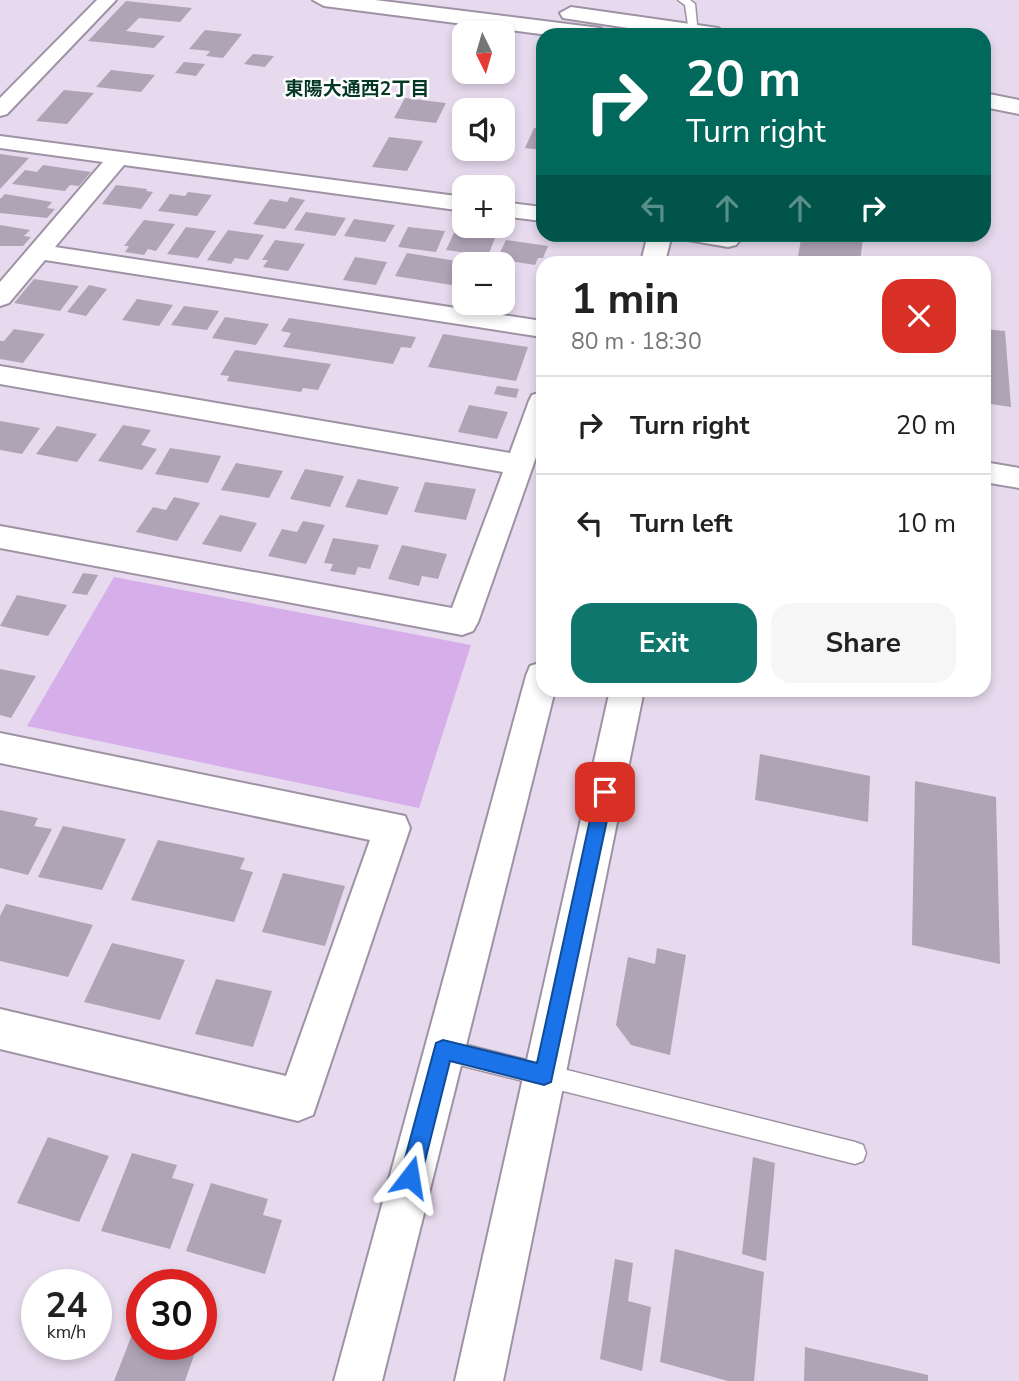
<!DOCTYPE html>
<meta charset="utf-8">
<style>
body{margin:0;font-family:"Nunito Sans","Noto Sans JP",sans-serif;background:#f6f6f6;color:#222;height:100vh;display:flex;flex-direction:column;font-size:26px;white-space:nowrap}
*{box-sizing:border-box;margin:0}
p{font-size:23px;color:#767676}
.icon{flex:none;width:38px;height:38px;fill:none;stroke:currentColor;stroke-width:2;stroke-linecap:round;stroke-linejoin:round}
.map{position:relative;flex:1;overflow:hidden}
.details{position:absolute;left:536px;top:256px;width:455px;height:441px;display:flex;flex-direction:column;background:#fff;border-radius:21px;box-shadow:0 4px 10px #0003}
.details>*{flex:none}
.guide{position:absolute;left:536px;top:28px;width:455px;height:214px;border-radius:21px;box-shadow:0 4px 10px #0003;background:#00695c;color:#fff;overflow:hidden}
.needle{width:46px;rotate:175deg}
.controls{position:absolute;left:452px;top:21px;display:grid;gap:14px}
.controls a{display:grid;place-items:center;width:63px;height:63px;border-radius:14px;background:#fff;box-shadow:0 4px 10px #0003;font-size:35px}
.speed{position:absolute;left:21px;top:1269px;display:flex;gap:14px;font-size:35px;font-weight:700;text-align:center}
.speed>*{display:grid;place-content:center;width:91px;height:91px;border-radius:50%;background:#fff;box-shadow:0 4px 10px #0003;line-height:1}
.speed small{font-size:18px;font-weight:400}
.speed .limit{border:10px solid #d22;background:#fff;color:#111}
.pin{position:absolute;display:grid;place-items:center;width:60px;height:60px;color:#fff;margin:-30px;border-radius:14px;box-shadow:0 4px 10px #0006}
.me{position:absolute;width:77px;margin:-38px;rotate:14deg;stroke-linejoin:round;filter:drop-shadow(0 0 5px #0008)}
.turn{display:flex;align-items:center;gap:24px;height:147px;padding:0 35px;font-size:32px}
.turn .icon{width:91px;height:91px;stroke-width:2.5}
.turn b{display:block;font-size:49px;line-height:60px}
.lanes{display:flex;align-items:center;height:66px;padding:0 35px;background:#0003;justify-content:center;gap:35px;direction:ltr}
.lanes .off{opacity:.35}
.round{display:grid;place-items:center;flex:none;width:74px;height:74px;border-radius:21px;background:#f6f6f6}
.headline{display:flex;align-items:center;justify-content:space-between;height:119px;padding:0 35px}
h1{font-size:42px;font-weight:700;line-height:52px}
.action{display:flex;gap:14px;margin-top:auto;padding:14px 35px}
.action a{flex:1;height:80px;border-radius:21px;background:#0f766e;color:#fff;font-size:28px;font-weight:700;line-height:80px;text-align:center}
.action a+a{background:#f6f6f6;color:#222}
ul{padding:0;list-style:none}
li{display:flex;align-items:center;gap:21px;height:98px;padding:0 35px;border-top:2px solid #e0e0e0}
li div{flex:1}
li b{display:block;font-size:26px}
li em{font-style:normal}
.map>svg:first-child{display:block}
</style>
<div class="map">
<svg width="1019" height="1381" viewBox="0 0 1019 1381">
<rect width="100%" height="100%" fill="#e7daee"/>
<path fill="#d6afea" d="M114,577L471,645L419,808L27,726Z"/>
<path fill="#afa3b6" d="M126,1L192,8L180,22L139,18L126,31L165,36L154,48L88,41Z
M205,30L242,34L223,58L206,56L210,51L189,49Z
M253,54L274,56L265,67L244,64Z
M184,62L205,64L196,76L175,73Z
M111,70L155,75L141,92L96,87Z
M64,90L94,93L67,124L36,121Z
M405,98L446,103L436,123L394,118Z
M534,128L542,129V150L525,148Z
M389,137L423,141L407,171L372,167Z
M0,154L29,158L0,189Z
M43,165L91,172L79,186L70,185L65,191L12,184L25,170L37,172Z
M116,185L147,189L146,191L153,192L141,209L102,204Z
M188,192L212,195L197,216L158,211L170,194L185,196Z
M5,194L52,202L47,208L55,209L47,218L0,213V199Z
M290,197L305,200L285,229L253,224L270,199L287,202Z
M306,212L346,218L335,236L294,230Z
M354,219L395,225L385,242L344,236Z
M144,220L175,224L156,251L148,249L144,255L125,252L129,246H124Z
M0,225L30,230L24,236L31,237L23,246H0Z
M186,227L216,231L198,258L167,254Z
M408,227L445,231L436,252L398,247Z
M228,230L264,235L248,260L235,258L231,264L207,260Z
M454,233L495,238L488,256L446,250Z
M802,234L863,238L860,262H797Z
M275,240L305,244L288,271L263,267L268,260H262Z
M506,240L548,246L543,258H538L535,265L497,259Z
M407,253L469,263L464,264V287L395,276Z
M355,257L387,262L376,285L343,280Z
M34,279L79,286L60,311L14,303Z
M89,285L107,289L86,316L67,312Z
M137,299L173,305L159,326L122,320Z
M184,306L219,311L207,330L171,325Z
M225,317L269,324L256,345L212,338Z
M289,318L416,337L411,348L401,347L393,364L283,347L291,333L281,331Z
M14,329L45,334L23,363L0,359V341H4Z
M984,329L1005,331L1011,407L984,403Z
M443,334L528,347L516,381L428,367Z
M235,350L331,364L318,390L303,388L301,392L227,381L229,376L220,375Z
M497,386L519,389L516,398L494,394Z
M469,405L508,412L497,439L458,432Z
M0,421L40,428L22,454L0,450Z
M123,425L151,430L141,445L157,449L142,470L98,461Z
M57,426L97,434L77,462L36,454Z
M170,448L221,456L208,483L155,474Z
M236,463L283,471L269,498L221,490Z
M305,469L344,476L330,507L290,499Z
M358,479L399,487L387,515L345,507Z
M425,482L476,489L466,520L414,512Z
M174,497L200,503L177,541L136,532L153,507L166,510Z
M220,515L257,523L241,552L202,544Z
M303,521L325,525L306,564L268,556L282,529L297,532Z
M333,538L379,545L370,569L358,567L355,575L330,571L333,564L324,563Z
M402,545L447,554L438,579L422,576L419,586L388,579Z
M83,573L98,575L87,595L72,593Z
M17,595L67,605L48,636L0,626Z
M0,669L36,676L11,718L0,715Z
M760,754L870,776L868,822L755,800Z
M915,781L996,797L1000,964L912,945Z
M0,810L38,818L34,826L52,829L28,875L0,868Z
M63,826L126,839L102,890L38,877Z
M158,840L245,858L240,869L253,872L234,922L131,900Z
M283,873L345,886L325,946L262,932Z
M6,904L93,925L68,977L0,961V916Z
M112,943L185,960L160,1020L84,1002Z
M657,948L686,955L670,1055L631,1045L616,1025L628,957L655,964Z
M216,979L272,991L253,1047L195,1034Z
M48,1137L109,1156L79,1222L17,1203Z
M132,1153L177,1165L172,1178L194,1184L170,1249L101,1231Z
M753,1157L775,1163L766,1261L742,1254Z
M211,1183L268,1199L263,1215L282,1220L265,1274L186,1251Z
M675,1249L764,1272L754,1381H728L660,1362Z
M615,1259L633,1263L628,1301L651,1307L642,1371L600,1359Z
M140,1314L142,1344H198L185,1381H114Z
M805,1347L928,1375V1381H804Z"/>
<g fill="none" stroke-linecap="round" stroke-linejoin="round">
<g stroke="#9e92a4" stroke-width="3">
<path id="lane" d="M678,0H690L695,4L698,34L689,32L685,5Z
M443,1039L855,1142L863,1145L866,1153L863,1161L855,1164L443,1061L435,1058L432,1050L435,1042Z"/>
</g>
<g stroke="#9e92a4" stroke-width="4">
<path id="street" d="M97,0H116L7,114L0,116V98Z
M0,136L464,197V211L124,165L55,247L542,321V337L45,260L9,303L0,306V282L103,162L0,148Z
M502,202L542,207V221L502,216Z
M648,234H672L665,262H641Z
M679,234H734L740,240L736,245L728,247L682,239Z
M0,366L510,453L529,401L532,395L542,392V440L478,622L473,631L462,635L0,548V526L452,608L503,472L0,384Z
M984,462L1019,468V488L984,482Z
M542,662V690H555L382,1381H334L526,676L530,666Z
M610,690H644L503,1381H455Z
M0,733L405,816L410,828L313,1115L298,1121L0,1049V1009L286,1076L370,840L0,763Z"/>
</g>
<g stroke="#9e92a4" stroke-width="4">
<path id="highway" d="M313,0H375L600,28L611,35H548L324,6Z
M571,7L718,28L729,35H674L563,18L560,13Z
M984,93L1019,100V114L984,107Z"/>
</g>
<use href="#lane" fill="#fff" fill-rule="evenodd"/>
<use href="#street" fill="#fff" fill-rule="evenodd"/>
<use href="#highway" fill="#fff" fill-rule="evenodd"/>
</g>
<path fill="#1a73e8" stroke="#114b97" stroke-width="2" d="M605,785L613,792L551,1082L544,1085L450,1061L421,1177L417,1185L410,1188L403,1185L400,1177L436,1043L443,1040L537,1063L596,792Z"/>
<g text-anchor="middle" stroke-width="5" stroke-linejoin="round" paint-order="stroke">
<g font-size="19" font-weight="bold" fill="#053725" stroke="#fff">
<text x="357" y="95">東陽大通西2丁目</text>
</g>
</g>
</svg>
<div class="controls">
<a><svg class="needle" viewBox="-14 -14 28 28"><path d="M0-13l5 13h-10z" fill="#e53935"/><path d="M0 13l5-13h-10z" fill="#767676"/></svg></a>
<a><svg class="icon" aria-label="sound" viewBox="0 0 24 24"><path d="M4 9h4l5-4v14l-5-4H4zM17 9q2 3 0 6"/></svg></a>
<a>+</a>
<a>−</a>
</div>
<div class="speed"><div>24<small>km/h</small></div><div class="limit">30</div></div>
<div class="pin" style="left:605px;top:792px;background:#d93025"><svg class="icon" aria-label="arrive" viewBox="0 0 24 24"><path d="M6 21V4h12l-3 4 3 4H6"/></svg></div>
<svg class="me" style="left:410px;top:1177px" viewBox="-20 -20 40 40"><path d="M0-17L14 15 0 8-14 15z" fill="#1a73e8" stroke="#fff" stroke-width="4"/></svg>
<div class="guide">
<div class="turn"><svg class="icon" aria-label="right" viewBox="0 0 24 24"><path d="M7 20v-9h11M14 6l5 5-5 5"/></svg><div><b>20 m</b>Turn right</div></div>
<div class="lanes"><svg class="icon off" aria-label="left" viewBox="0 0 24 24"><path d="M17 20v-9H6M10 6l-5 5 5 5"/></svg><svg class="icon off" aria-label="ahead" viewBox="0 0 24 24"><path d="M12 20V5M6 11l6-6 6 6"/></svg><svg class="icon off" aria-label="ahead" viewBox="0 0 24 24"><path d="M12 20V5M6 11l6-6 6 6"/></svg><svg class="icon" aria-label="right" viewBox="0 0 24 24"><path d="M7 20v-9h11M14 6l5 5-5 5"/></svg></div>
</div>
<section class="details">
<div class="headline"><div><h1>1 min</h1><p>80 m · 18:30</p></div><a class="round" style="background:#d93025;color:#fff"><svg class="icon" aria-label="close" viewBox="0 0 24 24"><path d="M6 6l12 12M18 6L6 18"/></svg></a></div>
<ul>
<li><svg class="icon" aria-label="right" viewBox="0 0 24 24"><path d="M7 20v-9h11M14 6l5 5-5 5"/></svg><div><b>Turn right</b></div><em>20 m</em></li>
<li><svg class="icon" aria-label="left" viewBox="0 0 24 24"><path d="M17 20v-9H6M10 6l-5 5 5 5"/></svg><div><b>Turn left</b></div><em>10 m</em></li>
</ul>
<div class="action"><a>Exit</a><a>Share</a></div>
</section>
</div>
